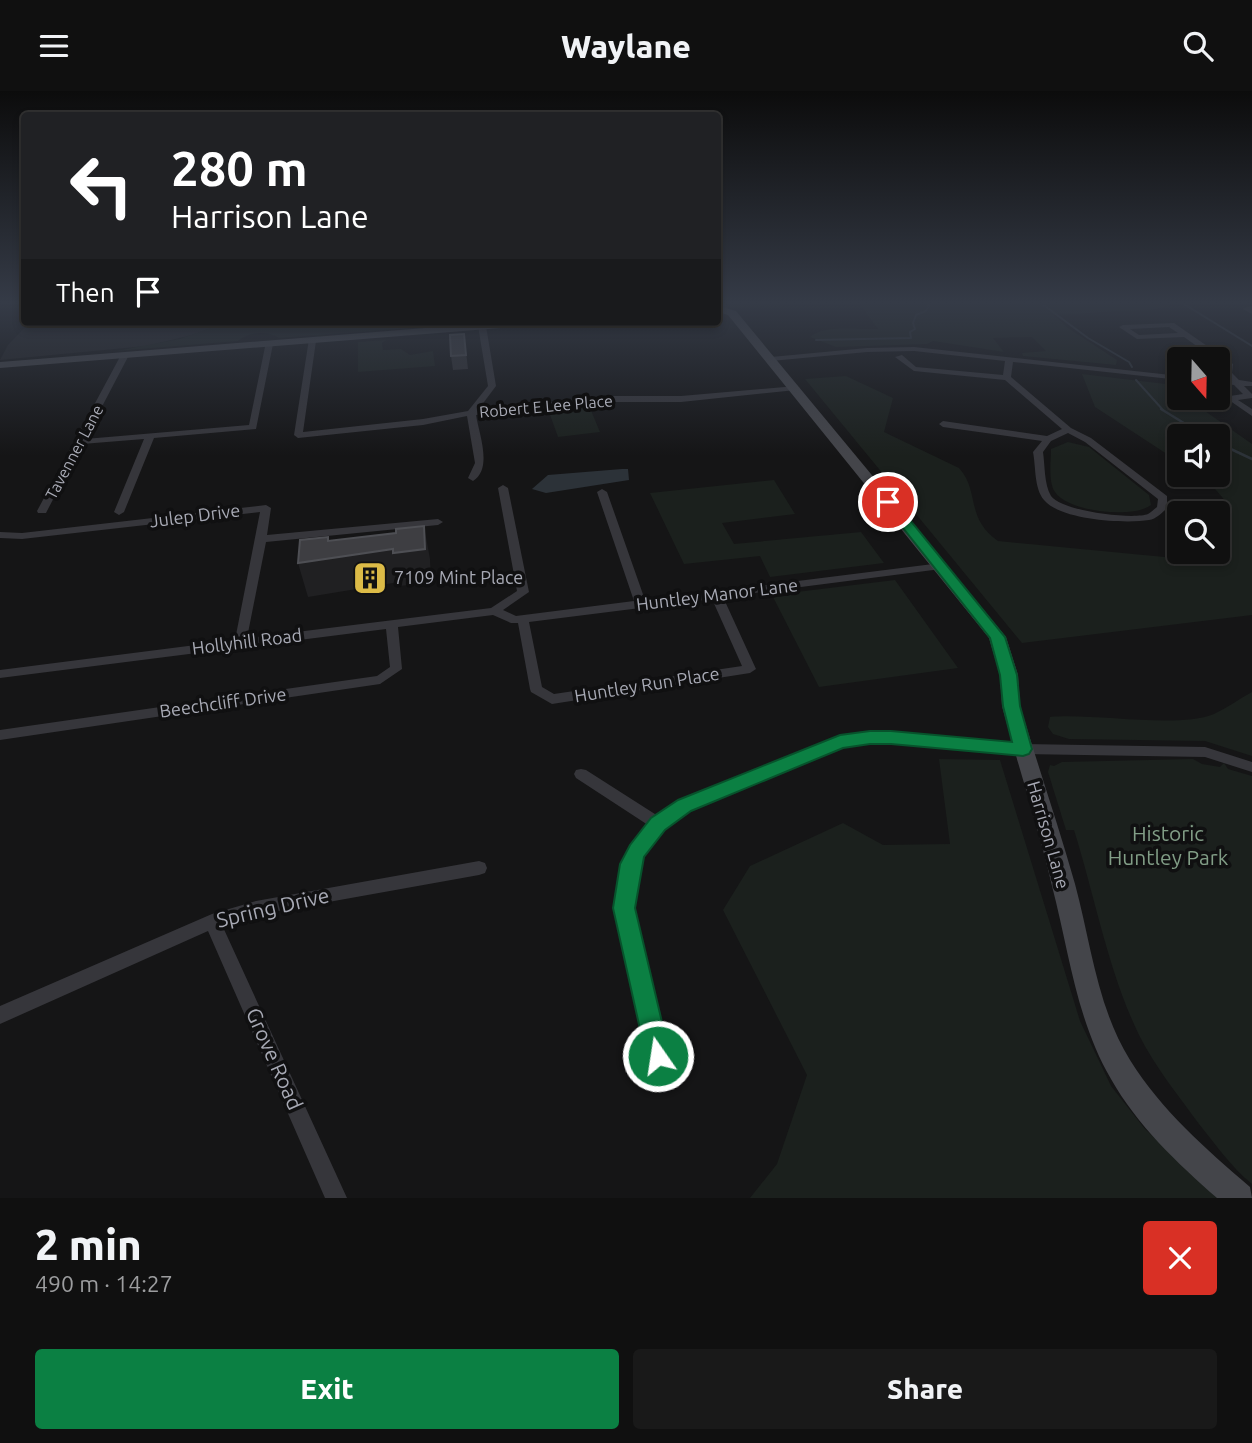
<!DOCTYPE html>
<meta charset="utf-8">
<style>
body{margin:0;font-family:Ubuntu,sans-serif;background:#191919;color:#f1f3f6;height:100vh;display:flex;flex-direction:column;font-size:26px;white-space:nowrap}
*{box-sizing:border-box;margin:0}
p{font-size:23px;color:#9c9d9f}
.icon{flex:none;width:38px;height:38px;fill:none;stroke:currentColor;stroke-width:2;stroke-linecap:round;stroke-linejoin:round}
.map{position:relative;height:1107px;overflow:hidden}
.panel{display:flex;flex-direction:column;background:#101010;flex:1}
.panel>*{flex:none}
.top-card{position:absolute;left:21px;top:21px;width:700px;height:214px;border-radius:7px;box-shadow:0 4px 10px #0003,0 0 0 2px #303030;background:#202124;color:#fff;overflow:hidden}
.needle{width:46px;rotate:160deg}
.buttons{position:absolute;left:1167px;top:256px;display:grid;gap:14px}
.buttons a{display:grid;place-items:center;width:63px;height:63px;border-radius:7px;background:#101010;box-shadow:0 4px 10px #0003,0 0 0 2px #303030;font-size:35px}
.pin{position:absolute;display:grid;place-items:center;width:60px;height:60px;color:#fff;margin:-30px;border:4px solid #fff;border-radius:50%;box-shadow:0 2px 7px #0007}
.me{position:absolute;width:77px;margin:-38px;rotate:347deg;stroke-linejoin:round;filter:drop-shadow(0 0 5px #0008)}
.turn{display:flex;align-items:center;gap:24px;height:147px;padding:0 35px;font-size:32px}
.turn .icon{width:91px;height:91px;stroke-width:2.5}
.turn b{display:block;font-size:49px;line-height:60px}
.then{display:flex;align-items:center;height:66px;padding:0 35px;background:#0003;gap:14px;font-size:26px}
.round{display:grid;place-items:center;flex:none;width:74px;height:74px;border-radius:7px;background:#191919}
.summary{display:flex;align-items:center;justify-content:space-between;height:119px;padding:0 35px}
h1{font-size:42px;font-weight:800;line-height:52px}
.primary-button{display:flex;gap:14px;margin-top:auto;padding:14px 35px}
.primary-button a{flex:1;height:80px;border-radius:7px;background:#0b8043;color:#fff;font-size:28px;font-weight:800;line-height:80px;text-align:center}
.primary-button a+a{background:#191919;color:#f1f3f6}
header{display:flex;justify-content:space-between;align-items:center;height:91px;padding:0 35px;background:#101010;font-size:32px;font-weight:800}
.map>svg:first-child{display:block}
</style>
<header><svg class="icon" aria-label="menu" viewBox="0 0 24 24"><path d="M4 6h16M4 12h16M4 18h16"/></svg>Waylane<svg class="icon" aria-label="search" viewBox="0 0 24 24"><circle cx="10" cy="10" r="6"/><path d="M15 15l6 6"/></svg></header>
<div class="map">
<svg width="1252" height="1107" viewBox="0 0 1252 1107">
<rect width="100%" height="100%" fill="#151516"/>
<path fill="#212123" d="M30,231H227L192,244L146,255L0,269L8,254Z"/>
<path fill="#1b201d" d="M718,210H1185L1156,218L1054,224L1068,237L1117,269L1116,274L1023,265L1022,262L1046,260L1032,246L993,247L1004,261L933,250L927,253L836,256L810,246C824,233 860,239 878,238L859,212L733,216L718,214Z
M227,231H489L279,247C266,239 250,241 238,250L116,260L180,248Z
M386,249L382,252L383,259L401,258L410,264L433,260L435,275L358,281V251Z
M1082,283L1174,294L1179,301L1180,306H1185L1252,353V524L1022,552L805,288L846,285L893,307L884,341L959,377C980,400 965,427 998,450L1206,470L1210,460H1218V439L1228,413L1209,391L1198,383H1218V345H1180L1179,371L1095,316Z
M590,317L600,341L558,346L549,321Z
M1068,351L1089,356L1149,404L1151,414C1133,428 1068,421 1055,401C1048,391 1051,370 1051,358Z
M774,389L795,423L722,432L734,453L861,441L884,472L770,486L760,465L684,473L650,402Z
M895,489L958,577L819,596L772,504Z
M1252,601V665L1205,650L1069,648L1053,643L1048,636L1050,626C1095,622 1177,638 1214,623C1227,617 1239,608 1252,601Z
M939,668L1000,669L1080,930L1111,995L1145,1038L1219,1107H750L777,1073L807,984L723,819L750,775L843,732L883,754L950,753Z
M1193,668L1202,673L1220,676L1224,672L1228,678L1252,685V1093C1231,1076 1216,1054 1199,1033C1178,1004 1155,976 1139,944C1108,880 1095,806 1074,739H1066L1048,681L1050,674L1054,675L1062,671Z"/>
<path fill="#2c3238" d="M622,378H628L629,389L546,402L532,398L548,384Z"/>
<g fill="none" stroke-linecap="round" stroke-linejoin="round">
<path stroke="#2c3238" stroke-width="2" d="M1038,210L1088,247L1129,271L1132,276
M1179,210L1252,255
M816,249L911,247L910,241L915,238L913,232L916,224L926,220L929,214L927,210
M1136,289L1163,319"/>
<path stroke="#2c3238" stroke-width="2.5" d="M1161,318L1205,345
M1218,352L1252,368"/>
<path fill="#36363b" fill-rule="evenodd" d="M718,210H725L728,219H724Z
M1252,215V223L1243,218L1244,217Z
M1174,232L1233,273L1232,282L1239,289L1252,291V295H1244L1252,303V307L1238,309L1252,318V325L1226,307L1230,305L1243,303L1234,294L1218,292V288L1230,289L1224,282L1226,276L1218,270V268H1215L1184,246L1137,248L1119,236L1123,234ZM1169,236L1178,242L1139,244L1130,238Z
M482,233L486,235L496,295L478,319L608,305H681L796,295L800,297L796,299L681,311H608L476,324C479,343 493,378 473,390L468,387L475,372L467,325L423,334L298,347L294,344L309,248L316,250L303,341L423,328L468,320L488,295L478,235Z
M266,251L273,253L256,338L154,347L124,421L119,424L114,421L144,348L82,353L47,420L46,422H38L37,420L122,262L129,264L85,348L249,334Z
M914,256L1180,285V289L1013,271L1011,286L1071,337L1091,347L1167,405V417C1162,422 1156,428 1149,429C1125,433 1060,429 1044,409C1034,397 1036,376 1033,361L1042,350L943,336L939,333L943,330L1047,345L1062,338L1005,289L914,280L895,266L902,264L916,276L1003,284L1005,270L914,260L867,261L771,270L767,268L771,266L867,257ZM1068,342L1085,351L1158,408L1157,416C1154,418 1152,421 1148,423C1133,429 1061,420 1051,405C1044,393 1045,374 1043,361L1051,350Z
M503,394L508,397L529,501L503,519L516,525L634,510L597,401L602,398L607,401L645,509L941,472L946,475L941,478L723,506L756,578L750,582L552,613L531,601L530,598L518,532H511L493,524L398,536L402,578L380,593L0,649V639L377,585L390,576L386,538L0,587V579L235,549L260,421L22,448L0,447V441L22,442L266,414L271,417L267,444L438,428L443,431L438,434L266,451L247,547L491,517L517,500L498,397ZM712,508L742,575L554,603L542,596L529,531Z
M870,641L1023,653L1205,656L1252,671V681L1205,666L1023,663L870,651L832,660L690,718L663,737L643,763L636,782L632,804L634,833L674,992L671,999L664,1002L657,999L618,833L616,804L620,782L629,760L648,734L576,687L574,683L576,679L581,678L586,679L658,725L680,710L824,651Z
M479,770L485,772L487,777L485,782L479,784L256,824L222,834L347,1107H325L208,840L0,933V915L212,823L256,810Z"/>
<path fill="#44454a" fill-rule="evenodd" d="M718,215L736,220L1006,546L1018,584L1020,615C1038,675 1058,733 1075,793C1091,852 1097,916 1130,969C1161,1019 1206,1058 1250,1096L1252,1107H1217C1177,1072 1137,1034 1111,988C1076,928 1069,860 1052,795C1038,734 1018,675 1002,615L1000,584L989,547L728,224L718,221Z
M500,231H543L538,234L0,277V271Z"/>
</g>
<path fill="#313134" d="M464,243L468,278L453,279L451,265Z"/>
<path fill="#202022" d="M424,435L430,468L431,491L400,495L399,491L308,506L298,472L328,450V446L334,467Z"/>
<path fill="#3e3e42" stroke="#4e4f54" stroke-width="2" d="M464,243L466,264L451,265L450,244Z
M424,435L425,458L393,462V458L298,472L300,449L328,446V450L396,442V438Z"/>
<linearGradient id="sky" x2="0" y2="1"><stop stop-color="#0c0c0c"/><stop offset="0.58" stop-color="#353b47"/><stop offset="1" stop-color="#353b47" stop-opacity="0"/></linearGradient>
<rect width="1252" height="365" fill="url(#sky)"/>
<path fill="#0b8043" stroke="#07532c" stroke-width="2" d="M888,407L893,408L1005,546L1017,584L1020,615L1032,658L1029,663L1023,665L891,653H870L843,657L691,720L665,739L644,766L635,817L670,965L666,974L658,977L649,974L646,965L613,817L620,773L630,754L651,727L678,709L840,644L870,640H891L1012,651L1003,615L1000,584L990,547L884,413L882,411Z"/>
<defs>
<g id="building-square" transform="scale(1.75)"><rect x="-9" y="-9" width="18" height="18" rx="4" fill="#dcbb47" stroke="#101011"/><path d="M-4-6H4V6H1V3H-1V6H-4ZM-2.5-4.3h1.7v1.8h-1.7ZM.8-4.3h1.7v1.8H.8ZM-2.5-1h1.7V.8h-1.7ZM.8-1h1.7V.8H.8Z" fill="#111"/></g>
</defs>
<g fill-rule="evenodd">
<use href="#building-square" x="370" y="487"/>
</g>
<g text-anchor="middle" stroke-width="7" stroke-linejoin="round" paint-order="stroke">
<g font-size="16" fill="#a8aab5" stroke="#101011">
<text transform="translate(546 315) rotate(-5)" y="6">Robert E Lee Place</text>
<text transform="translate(74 361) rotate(-62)" y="6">Tavenner Lane</text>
</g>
<g font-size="18" fill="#a8aab5" stroke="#101011">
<text transform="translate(195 425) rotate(-7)" y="6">Julep Drive</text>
<text transform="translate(717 504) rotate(-7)" y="6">Huntley Manor Lane</text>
<text transform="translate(247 551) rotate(-7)" y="6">Hollyhill Road</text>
<text transform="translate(647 594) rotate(-9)" y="6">Huntley Run Place</text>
<text transform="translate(223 612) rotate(-8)" y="6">Beechcliff Drive</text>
<text transform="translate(1048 744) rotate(74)" y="6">Harrison Lane</text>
</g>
<g font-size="18" fill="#a8aab5" stroke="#101011" text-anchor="start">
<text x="394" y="493">7109 Mint Place</text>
</g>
<g font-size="21" fill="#819d86" stroke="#101011">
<text x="1168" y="750">Historic<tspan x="1168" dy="24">Huntley Park</tspan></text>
</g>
<g font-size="21" fill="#a8aab5" stroke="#101011">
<text transform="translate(273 817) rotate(-13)" y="7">Spring Drive</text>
<text transform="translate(274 968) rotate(66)" y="7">Grove Road</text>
</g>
</g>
</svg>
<div class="buttons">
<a><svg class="needle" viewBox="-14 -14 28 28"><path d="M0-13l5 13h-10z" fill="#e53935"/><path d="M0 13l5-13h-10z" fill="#9c9d9f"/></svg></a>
<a><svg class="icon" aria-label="sound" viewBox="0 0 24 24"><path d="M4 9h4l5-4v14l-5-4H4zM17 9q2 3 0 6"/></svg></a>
<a><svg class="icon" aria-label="search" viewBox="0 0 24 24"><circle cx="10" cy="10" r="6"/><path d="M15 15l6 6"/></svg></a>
</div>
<div class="pin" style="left:888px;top:411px;background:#d93025"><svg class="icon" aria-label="arrive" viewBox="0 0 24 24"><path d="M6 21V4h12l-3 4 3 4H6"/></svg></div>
<svg class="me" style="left:658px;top:965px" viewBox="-20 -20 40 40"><circle r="17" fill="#0b8043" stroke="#fff" stroke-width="3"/><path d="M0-11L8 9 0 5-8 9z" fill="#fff"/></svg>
<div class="top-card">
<div class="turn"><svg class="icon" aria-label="left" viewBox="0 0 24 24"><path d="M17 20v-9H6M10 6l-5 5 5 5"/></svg><div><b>280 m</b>Harrison Lane</div></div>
<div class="then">Then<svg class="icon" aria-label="arrive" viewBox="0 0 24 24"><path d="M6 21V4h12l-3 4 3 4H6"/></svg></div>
</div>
</div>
<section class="panel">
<div class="summary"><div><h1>2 min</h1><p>490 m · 14:27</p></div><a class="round" style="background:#d93025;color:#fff"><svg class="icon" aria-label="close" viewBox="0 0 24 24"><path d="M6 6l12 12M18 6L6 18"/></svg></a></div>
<div class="primary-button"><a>Exit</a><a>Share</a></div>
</section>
